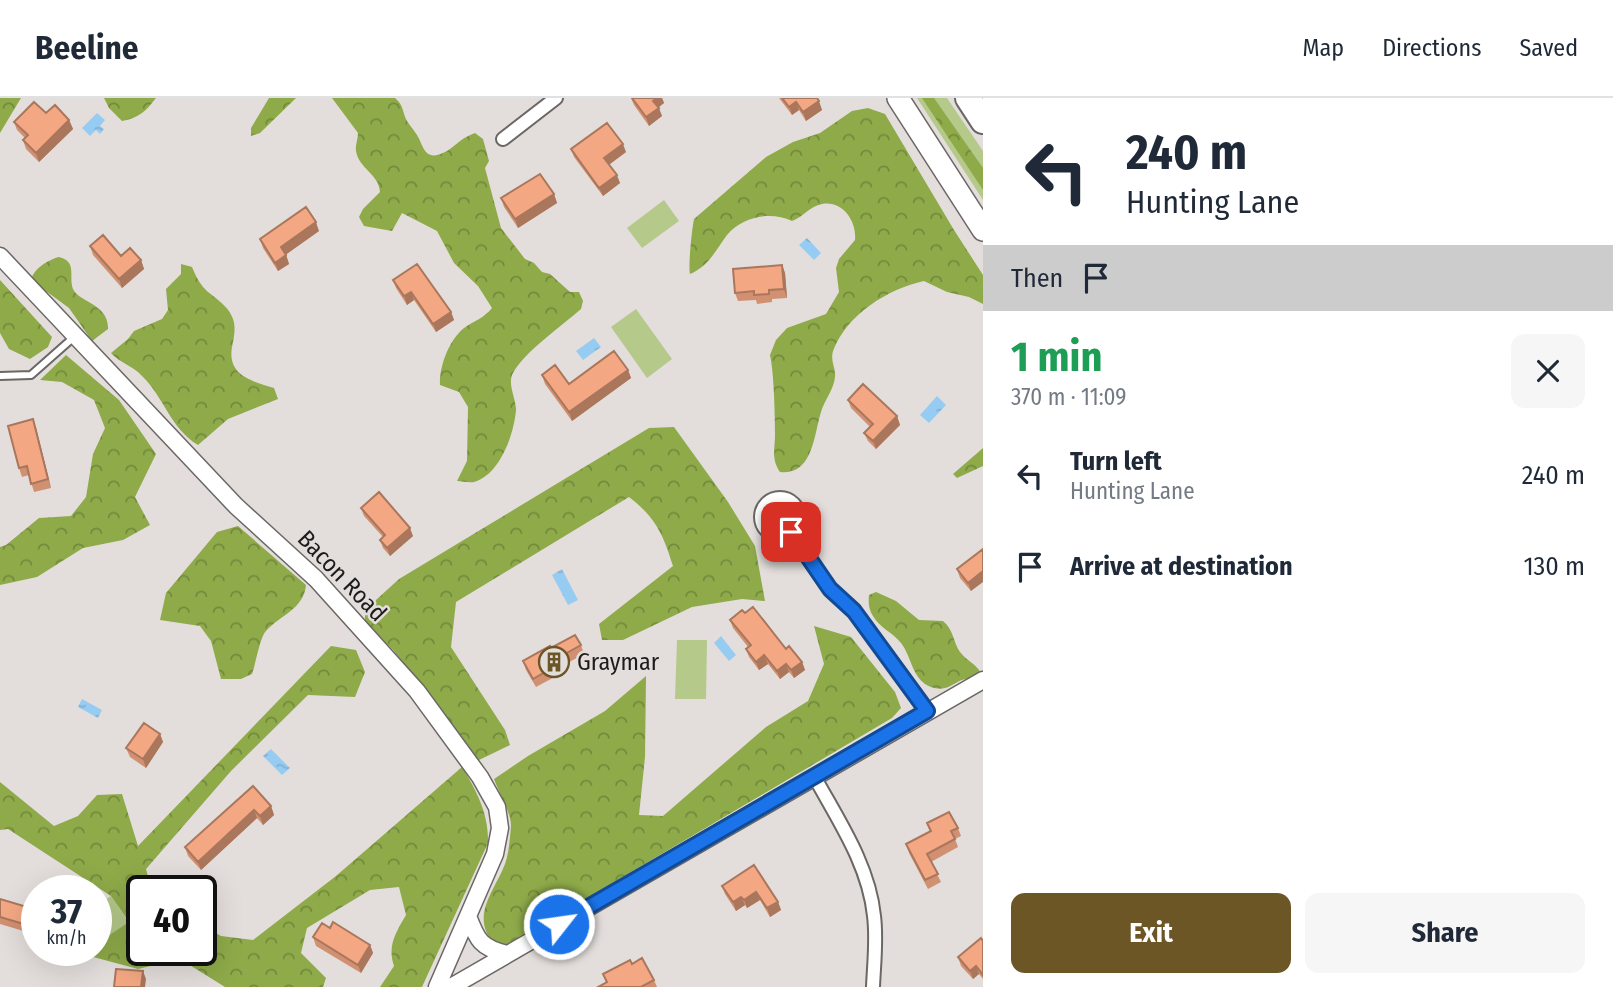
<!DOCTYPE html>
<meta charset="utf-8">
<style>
body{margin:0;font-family:"Fira Sans Condensed",sans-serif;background:#f6f6f7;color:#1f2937;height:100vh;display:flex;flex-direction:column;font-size:26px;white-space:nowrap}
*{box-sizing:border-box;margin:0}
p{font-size:23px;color:#747a83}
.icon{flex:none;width:38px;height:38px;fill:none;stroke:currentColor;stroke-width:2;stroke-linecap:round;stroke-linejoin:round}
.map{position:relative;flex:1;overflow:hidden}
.panel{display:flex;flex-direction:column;background:#fff;width:630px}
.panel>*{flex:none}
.guide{background:#fff;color:#1f2937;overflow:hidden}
.speed{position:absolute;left:21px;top:777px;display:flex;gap:14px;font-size:35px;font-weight:700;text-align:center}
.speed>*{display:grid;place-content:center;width:91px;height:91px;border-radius:50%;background:#fff;box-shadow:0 7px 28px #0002;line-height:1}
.speed small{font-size:18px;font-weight:400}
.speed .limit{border:4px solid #111;border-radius:10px;background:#fff;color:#111}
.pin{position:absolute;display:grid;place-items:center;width:60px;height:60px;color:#fff;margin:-30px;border-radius:14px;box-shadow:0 4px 10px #0006}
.me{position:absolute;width:77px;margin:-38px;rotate:60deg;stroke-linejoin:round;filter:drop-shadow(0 0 5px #0008)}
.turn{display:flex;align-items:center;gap:24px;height:147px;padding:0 28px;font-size:32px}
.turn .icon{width:91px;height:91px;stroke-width:2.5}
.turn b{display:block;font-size:49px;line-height:60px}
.then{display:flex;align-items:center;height:66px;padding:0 28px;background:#0003;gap:14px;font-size:26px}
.round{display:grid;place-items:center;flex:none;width:74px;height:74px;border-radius:14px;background:#f6f6f7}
.summary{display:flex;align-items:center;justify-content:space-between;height:119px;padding:0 28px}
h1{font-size:42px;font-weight:700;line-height:52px;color:#1e9e55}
.primary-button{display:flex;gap:14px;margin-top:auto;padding:14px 28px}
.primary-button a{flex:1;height:80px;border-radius:14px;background:#6d5626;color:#fff;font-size:28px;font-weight:700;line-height:80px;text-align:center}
.primary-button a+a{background:#f6f6f7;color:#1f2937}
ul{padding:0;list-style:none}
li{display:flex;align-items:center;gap:21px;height:91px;padding:0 28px}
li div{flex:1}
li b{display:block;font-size:26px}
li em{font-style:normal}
header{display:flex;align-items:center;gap:42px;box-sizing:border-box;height:98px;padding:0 35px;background:#fff;border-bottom:2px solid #e0e1e3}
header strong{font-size:33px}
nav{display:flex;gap:38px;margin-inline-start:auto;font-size:24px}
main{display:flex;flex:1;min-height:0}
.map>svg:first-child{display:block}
</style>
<header>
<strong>Beeline</strong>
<nav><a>Map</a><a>Directions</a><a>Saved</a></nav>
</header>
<main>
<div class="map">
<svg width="983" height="889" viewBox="0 0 983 889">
<defs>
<pattern id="forest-crowns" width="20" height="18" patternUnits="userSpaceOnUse" patternTransform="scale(1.75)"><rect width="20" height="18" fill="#8eaa49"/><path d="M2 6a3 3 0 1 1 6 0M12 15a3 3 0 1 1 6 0" fill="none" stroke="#738a3c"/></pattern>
<pattern id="water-ripples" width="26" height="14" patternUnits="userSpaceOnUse" patternTransform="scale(1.75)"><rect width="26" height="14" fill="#97ccf2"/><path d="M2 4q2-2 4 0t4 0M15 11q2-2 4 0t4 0" fill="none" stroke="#82afcf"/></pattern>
</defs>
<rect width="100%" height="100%" fill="#e3dedb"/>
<path fill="#b5c98a" d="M917,0H947L983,53V102Z
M664,102L679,123L642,150L627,130Z
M636,211L672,261L647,280L611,229Z
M770 416a9 9 0 1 1 18 0a9 9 0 1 1-18 0Z
M677,542H707L706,601H675Z
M111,798L129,825L96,846V808Z"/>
<path fill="url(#forest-crowns)" d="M0,0H21L0,35Z
M104,0H156C146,13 139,20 122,23L109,10Z
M269,0H296L260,35L251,38V30Z
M332,0H395C404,7 402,14 407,23C410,28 414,32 417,37C423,46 424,64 443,55C455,50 458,41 475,35L483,41L489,63L485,70L501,130L525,161L534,165L542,174L550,176L570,194H579L583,203L581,211C563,227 524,254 513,275C507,286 516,300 516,312C514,336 500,377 474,384C469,385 462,383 457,383L467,363L468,309L459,294L440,287C439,269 449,242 464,230C474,223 484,220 492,210L478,188L454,165L437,133L402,115L392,133L364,128L359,119L363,111L380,94C379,76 359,71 356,53C355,48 358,41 358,35Z
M922,0H934L983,70V92Z
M868,10L885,16L954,132L983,177V206L969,199L947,194L924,183C888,191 847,216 833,253C830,263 836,270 835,279C834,291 824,303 821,314C814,336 813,378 780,374C771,361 775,351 775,336C775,316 774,275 770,257L776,242L787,230L826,216L839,194L836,170L839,161L855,142C857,124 843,102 822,106C810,108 803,119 792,123C771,113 743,118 727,137C715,153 709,168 690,176C688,169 692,130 694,121L766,59L793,44L820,35L852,13Z
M59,159C78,164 68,178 73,191C80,205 109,206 108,231L92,243L69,210L31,182C34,170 48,162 59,159Z
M181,166L192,169C195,176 198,183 203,189C212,199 228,206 233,221C236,229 234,240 232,249C227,278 252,283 274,290L278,301L228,321L198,347C170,330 164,299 142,278C133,268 120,265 111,255L128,241L134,233L162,221L168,212L166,191L181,176Z
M0,182L52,239L48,249L30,261L9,251L0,235Z
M66,257L119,302L156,356L135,399L150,427L123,442L83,450L37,479L0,487V449L6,447L39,420L71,418L86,399L93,356L105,330L94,302L62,284L40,282Z
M674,329L728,404L755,448L765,503L742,501L692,509L623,542H602L599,526L673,468C663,436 656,420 629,399L456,504L451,549L505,632L510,647L477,663L394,553L365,523V512L399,481L649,330Z
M983,350V368L957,380L953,376Z
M238,428L306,487C304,511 280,517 266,533C260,539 256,565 252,576L241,581H221L211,543L200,528L160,522L166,495L217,434Z
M876,494L896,503L919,522L943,523C954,532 953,544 960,554C967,563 975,565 981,575L972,581C956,578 951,596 931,589C912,582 912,559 901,545C892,534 880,530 873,518C869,512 868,505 869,497Z
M814,528L851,539L895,594L901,610L892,620L509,846H494C470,818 494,794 505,766C509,755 510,739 511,728C511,714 499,695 494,681L528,658L605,613L646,578L645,659L639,717L663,718L766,629L808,603L824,566Z
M331,548L356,552L365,574L355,599L308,597L231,673L146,771L152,793H142V852H201V826L221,838L253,842L336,778L462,669C477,693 489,717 488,745L422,889H380L394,868C387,848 396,834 406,817L399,789L370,792L307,830L301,855L326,880L323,889H225L180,861L138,871L82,856L87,852H96V846L129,824L111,798L8,731L0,732V684L54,728L78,718L97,697L122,696L138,748Z"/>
<path fill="url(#water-ripples)" d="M97,15L105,22L100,28L104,31L100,36L96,32L90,38L82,30Z
M807,140L821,155L814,162L799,147Z
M594,240L601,249L583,262L576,253Z
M937,298L946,307L929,325L920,317Z
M562,471L578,502L568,507L552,477Z
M721,538L736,557L729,563L714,545Z
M82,601L102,612L98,620L78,609Z
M271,651L290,670L282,677L263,658Z"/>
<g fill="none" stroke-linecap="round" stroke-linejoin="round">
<g stroke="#6b6765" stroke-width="10">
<path id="service" d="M0,278L31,277L74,239"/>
</g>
<g stroke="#6b6765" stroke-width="16">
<path id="minor" d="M503,41L556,0
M761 419a19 19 0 1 1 38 0a19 19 0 1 1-38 0Z
M791,434L830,491L854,513L927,613
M814,678C838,722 869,767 874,818C877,841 874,865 873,889"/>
</g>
<g stroke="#6b6765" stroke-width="19">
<path id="tertiary" d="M0,158L236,408L316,481L417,593L480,679L497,709L500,730L495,756L437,889
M468,818C477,842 481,850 507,856
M451,889L983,582"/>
</g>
<g stroke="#6b6765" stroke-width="24">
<path id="primary" d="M898,0L983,132"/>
</g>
<g stroke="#6b6765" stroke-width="28">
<path id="motorway" d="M968,0L983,23"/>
</g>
<use href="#service" stroke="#fff" stroke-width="6"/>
<use href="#minor" stroke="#fff" stroke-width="12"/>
<use href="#tertiary" stroke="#fff" stroke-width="16"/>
<use href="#primary" stroke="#fff" stroke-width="21"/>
<use href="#motorway" stroke="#fff" stroke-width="24"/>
</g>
<path fill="#d19071" d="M631,0H662L664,5L658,10L662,18L649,28L634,7Z
M779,0H817L822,12L806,23L799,12L792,17Z
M46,15L69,22L73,31L39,64L26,51L23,42L25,40L17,32L14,24Z
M571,51L626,54L609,67L620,85L603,98L574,59Z
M554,96L557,105L518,130L504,109L501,100Z
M319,133L286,156L289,166L278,173L263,150L260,141Z
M90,148L121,158L141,162L144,171L122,190L93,157Z
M782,167L785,175L787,200L772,201V204L757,206L756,202L738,203L735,195Z
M393,182L451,214L454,222L436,234L414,202L407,207L396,190Z
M628,272L631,280L572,323L545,286L542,277L569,286Z
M848,302L897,318L900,327L876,351L868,343L864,335L870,329L851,310Z
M36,330L51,390L34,394L29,377L22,379L19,370Z
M361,410L413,438L390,458L383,450L380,442L383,439L364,418Z
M983,451L971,493L960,480L957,471Z
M745,515L802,564L805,572L794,580L789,574L780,581L768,566L759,572L749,559L746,551L748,549L733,530L730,522Z
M581,547L584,556L560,569L562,575L536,589L526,572L523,563L551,550Z
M160,636L163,644L146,670L130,659L126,650Z
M253,688L271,708L274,717L263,727L257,720L201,772L188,758L185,749Z
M927,725L958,730L961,738L955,741L958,749L931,764L941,784L928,791L909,755L906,746L930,734Z
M754,767L778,804L781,812L770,819L760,802L747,810L745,807L736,813L725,796L722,788Z
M0,801L37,812V837L0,826Z
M330,830L370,847L373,855L361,875L316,848L313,839Z
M983,843V881L979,876L973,881L961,868L958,859Z
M603,876L654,882L657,889H598L606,885Z"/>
<path fill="#aa765c" d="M657,0H662L664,5L656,11L653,3Z
M819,3L822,12L806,23L803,14Z
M796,4L799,12L792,17L789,9Z
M659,10L662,18L649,28L646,19Z
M69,22L73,31L39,64L36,55Z
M623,46L626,54L607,68L604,60Z
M617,77L620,85L603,98L599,90Z
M554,96L557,105L518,130L515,121Z
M316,124L319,133L284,158L281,149Z
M286,157L289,166L278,173L275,165Z
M141,162L144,171L122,190L119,181Z
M782,167L785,175L787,200L784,191Z
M411,194L414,202L407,207L404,198Z
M451,214L454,222L436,234L433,226Z
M628,272L631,280L572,323L569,314Z
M897,318L900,327L876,351L873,343Z
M33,321L36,330L51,390L48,381Z
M410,430L413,438L390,458L387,450Z
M983,473V484L971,493L968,485Z
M764,557L768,566L759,572L756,564Z
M802,564L805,572L794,580L791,572Z
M786,566L789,574L780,581L777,573Z
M160,636L163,644L146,670L143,661Z
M271,708L274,717L263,727L260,718Z
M254,712L257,720L201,772L198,764Z
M756,794L760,802L747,810L744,802Z
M741,799L745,807L736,813L733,804Z
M778,804L781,812L770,819L767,810Z
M370,847L373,855L361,875L358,867Z
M976,868L979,876L973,881L970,873Z
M143,873L146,881L145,889H141Z"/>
<path fill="#f3a883" stroke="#aa765c" stroke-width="2" d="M632,0H657L653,3L659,10L646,19Z
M782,0H817L819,3L803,14L796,4L789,9Z
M34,4L46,15L55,7L69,22L36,55L23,42L28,37L14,24Z
M607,25L623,46L604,60L617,77L599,90L571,51Z
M540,76L554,96L515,121L501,100Z
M306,109L316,124L281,149L286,157L275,165L260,141Z
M103,137L121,158L130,150L141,162L119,181L90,148Z
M417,166L451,214L433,226L411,194L404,198L393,182Z
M782,167L784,191L769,192V196L754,197V193L735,195L733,171Z
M614,253L628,272L569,314L542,277L555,267L569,286Z
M863,286L897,318L873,343L864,335L873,326L848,302Z
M33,321L48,381L31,386L27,368L19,370L8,328Z
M379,394L410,430L387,450L380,442L385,437L361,410Z
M983,451V473L968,485L957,471Z
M753,509L786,551L789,548L802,564L791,572L786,566L777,573L764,557L756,564L746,551L751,547L730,522L742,512L745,515Z
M575,537L581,547L556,561L559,566L533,581L523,563L550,548L551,550Z
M144,625L160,636L143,661L126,650Z
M253,688L271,708L260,718L254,712L198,764L185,749Z
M949,714L958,730L951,733L955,741L927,756L938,776L925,782L906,746L931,733L927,725Z
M754,767L778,804L767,810L756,794L744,802L741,799L733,804L722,788Z
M0,801L37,812V830L0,819Z
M333,824L370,847L358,867L313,839L322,825L330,830Z
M981,840L983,843V877L976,868L970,873L958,859Z
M642,860L654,882L641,889H598L607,884L603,876L630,862L632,866Z
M116,871L143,873L141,889H114Z"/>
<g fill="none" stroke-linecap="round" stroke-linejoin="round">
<g stroke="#114b97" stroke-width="18">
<path id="route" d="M559,826L927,613L854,513L830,491L791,434"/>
</g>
<use href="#route" stroke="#1a73e8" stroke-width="12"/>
</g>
<defs>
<g id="building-ring" transform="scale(1.575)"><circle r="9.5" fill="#e3dedb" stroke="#6d5626" stroke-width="1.5"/><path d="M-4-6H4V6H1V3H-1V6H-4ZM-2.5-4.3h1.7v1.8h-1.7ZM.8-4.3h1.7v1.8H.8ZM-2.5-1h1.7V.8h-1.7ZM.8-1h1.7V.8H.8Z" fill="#6d5626"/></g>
</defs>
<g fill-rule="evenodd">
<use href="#building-ring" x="554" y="564"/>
</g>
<g text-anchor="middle" stroke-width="5" stroke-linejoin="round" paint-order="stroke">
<g font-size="24" fill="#1d1c1b" stroke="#e3dedb">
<text transform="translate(342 478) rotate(46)" y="8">Bacon Road</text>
</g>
<g font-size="24" fill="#1d1c1b" stroke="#e3dedb" text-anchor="start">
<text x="577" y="572">Graymar</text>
</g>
</g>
</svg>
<div class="speed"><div>37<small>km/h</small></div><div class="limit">40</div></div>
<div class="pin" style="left:791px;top:434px;background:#d93025"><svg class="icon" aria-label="arrive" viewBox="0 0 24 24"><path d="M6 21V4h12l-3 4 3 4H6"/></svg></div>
<svg class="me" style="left:559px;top:826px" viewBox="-20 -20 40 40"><circle r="17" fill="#1a73e8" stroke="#fff" stroke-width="3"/><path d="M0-11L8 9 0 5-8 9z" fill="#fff"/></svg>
</div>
<section class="panel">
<div class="guide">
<div class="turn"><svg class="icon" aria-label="left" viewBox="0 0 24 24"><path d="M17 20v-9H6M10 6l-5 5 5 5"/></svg><div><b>240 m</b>Hunting Lane</div></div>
<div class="then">Then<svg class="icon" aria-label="arrive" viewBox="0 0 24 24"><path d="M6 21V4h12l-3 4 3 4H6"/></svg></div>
</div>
<div class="summary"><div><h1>1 min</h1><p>370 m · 11:09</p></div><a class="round"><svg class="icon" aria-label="close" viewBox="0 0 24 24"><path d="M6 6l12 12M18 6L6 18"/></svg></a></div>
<ul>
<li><svg class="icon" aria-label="left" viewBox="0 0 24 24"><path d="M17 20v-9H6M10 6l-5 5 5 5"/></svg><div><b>Turn left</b><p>Hunting Lane</p></div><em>240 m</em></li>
<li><svg class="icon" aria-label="arrive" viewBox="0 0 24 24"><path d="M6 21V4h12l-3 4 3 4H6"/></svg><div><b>Arrive at destination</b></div><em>130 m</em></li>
</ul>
<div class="primary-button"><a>Exit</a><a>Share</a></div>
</section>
</main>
